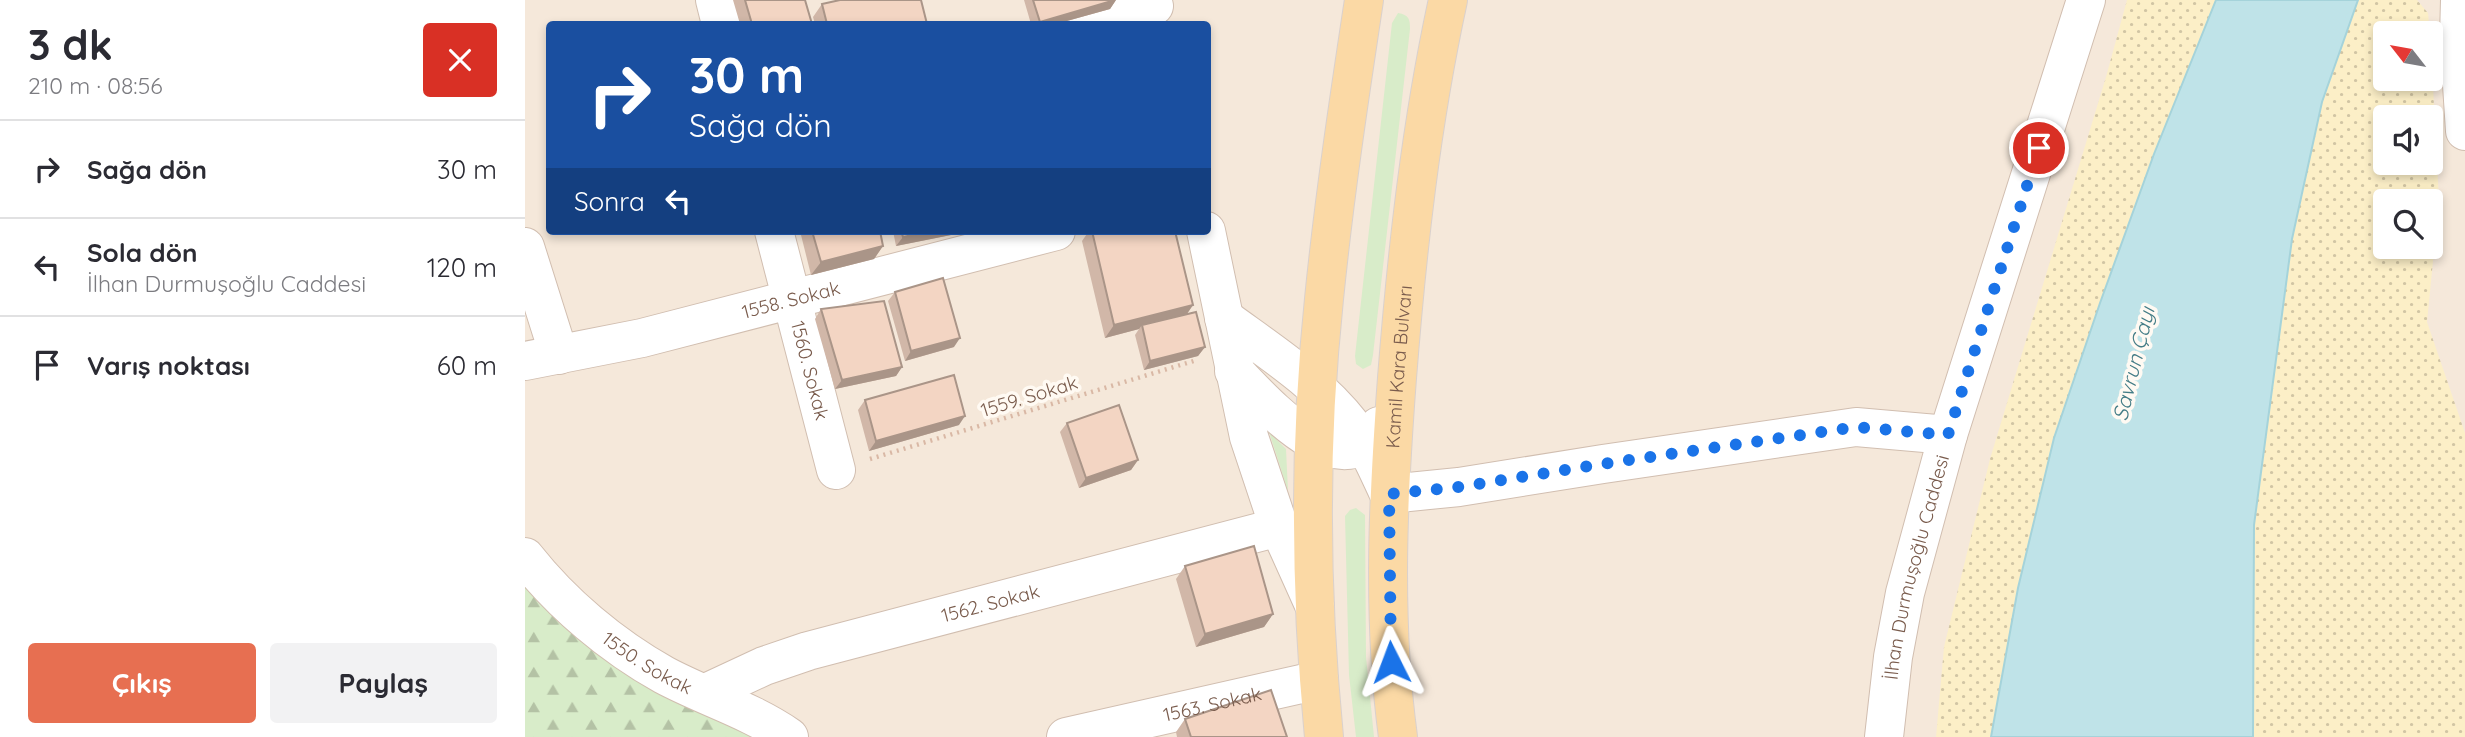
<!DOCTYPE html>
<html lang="tr">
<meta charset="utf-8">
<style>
body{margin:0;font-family:Quicksand,sans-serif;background:#f2f2f3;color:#2b2b33;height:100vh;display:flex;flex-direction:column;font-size:26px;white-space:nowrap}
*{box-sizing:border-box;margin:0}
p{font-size:23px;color:#7c7c81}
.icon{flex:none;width:38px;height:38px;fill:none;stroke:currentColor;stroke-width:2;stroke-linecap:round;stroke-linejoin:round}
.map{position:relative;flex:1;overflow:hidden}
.side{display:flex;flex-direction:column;background:#fff;width:525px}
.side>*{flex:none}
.top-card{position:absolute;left:21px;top:21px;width:665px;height:214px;border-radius:7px;box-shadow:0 4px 10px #0003;background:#1a4fa0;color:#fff;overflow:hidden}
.needle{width:46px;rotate:301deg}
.fabs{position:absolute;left:1848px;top:21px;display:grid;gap:14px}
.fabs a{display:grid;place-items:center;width:70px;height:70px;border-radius:7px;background:#fff;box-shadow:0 4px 10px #0003;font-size:35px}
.pin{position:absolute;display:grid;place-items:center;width:60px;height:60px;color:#fff;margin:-30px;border:4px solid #fff;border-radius:50%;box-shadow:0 2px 7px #0007}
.me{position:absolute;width:77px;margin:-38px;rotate:357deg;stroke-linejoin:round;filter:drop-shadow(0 0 5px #0008)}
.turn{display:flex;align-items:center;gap:24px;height:147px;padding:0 28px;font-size:32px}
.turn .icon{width:91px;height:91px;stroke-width:2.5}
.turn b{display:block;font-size:49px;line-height:60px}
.then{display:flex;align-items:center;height:66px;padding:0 28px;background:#0003;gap:14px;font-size:26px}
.round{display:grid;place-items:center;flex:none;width:74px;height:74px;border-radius:7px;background:#f2f2f3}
.headline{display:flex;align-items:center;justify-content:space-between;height:119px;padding:0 28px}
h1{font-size:42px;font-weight:800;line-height:52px}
.action{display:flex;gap:14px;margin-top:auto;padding:14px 28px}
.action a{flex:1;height:80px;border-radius:7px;background:#e76f51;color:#fff;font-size:28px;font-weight:800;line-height:80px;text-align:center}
.action a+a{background:#f2f2f3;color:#2b2b33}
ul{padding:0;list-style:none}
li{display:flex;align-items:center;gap:21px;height:98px;padding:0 28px;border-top:2px solid #e1e1e2}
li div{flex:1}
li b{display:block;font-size:26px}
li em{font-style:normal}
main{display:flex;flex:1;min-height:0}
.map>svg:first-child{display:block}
</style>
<main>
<section class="side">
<div class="headline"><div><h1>3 dk</h1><p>210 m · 08:56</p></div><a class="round" style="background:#d93025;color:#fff"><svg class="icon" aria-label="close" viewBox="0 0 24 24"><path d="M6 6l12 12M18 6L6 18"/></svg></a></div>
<ul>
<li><svg class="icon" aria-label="right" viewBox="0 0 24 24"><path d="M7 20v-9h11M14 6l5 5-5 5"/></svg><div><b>Sağa dön</b></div><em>30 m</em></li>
<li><svg class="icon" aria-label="left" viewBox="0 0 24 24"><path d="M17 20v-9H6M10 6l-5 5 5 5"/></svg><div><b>Sola dön</b><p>İlhan Durmuşoğlu Caddesi</p></div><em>120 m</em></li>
<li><svg class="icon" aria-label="arrive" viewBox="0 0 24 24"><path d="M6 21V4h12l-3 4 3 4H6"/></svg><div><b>Varış noktası</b></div><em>60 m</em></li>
</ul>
<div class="action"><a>Çıkış</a><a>Paylaş</a></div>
</section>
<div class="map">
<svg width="1940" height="737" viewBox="0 0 1940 737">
<defs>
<pattern id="forest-firs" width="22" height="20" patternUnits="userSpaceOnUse" patternTransform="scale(1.75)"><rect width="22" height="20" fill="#d8ecc9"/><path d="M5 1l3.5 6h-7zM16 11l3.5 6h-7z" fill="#b4c2a5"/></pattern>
<pattern id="sand-dots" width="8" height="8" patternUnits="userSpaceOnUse" patternTransform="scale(1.75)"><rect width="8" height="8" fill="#fcefc7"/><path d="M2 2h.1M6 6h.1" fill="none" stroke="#d1c5a4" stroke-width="1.8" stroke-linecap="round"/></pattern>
</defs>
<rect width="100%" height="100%" fill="#fdf6ec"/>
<path fill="#f5e8da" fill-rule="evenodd" d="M0,0H1940V737H0ZM24,24H682V231H24ZM1860,33H1906V79H1860ZM1860,117H1906V163H1860ZM1860,201H1906V247H1860Z"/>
<path fill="#d8ecc9" d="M873,13C884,15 885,19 885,29L848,355L846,365L838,369L831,364L830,356L867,23Z
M744,432L761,449L763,491Z
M831,508L840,515L841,657L849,737H831L824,675L820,516L825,510Z"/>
<path fill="url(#forest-firs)" d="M0,575L229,737H0Z"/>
<path fill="url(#sand-dots)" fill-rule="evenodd" d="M1602,0H1691L1629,154L1575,303L1529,438L1493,588L1466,737H1411L1419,647L1465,459L1581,77Z
M1833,0H1892L1903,13L1905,33H1860V79H1906V49L1914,200L1902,322L1940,433V737H1728L1729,525L1767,239L1797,102ZM1860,117H1906V163H1860ZM1860,201H1906V247H1860Z"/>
<path fill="#bfe3e8" stroke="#a5d3da" stroke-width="2" d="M1691,0H1833L1797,102L1767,239L1729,525L1728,737H1466L1493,588L1529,438L1575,303L1629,154Z"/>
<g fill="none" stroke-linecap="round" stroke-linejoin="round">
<g stroke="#d1beb0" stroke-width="40">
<g id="minor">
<path d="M190,0L196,24"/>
<path d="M1935,0L1934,38L1940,131"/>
<path d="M561,24L629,6"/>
<path id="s1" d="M249,231L311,470"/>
<path d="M681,231L724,437L754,527L790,607"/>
<path d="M0,247L34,355"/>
<path d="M699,318C744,351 793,382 827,426C843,446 853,471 864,494L934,487L1078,464L1331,427L1423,435"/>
<path id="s2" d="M0,361L117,338L531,231"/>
<path d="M709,371C738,400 818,494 854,426"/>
<path id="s3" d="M0,557C37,604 87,646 139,675C180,697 225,710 264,737"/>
<path id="s4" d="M181,693L239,666L283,651L754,527"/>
<path id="s5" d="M541,737L794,680"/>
<path id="s6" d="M1359,737L1368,657L1380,593L1423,435L1561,0"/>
</g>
</g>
<g stroke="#dad1cd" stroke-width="40">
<g id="major">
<path d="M799,737C785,594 784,442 799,299C809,199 824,99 839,0"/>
<path id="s7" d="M873,737C857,618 863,497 872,378C882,250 896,124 923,0"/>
</g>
</g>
<path stroke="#d9b8a5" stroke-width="4.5" stroke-dasharray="2 5" stroke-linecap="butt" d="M345,459L672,360"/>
<use href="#minor" stroke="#fff" stroke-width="38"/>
<use href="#major" stroke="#fbd9a5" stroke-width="38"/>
</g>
<path fill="#d1b7a8" d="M208,0H280L287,24H215Z
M499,0H591L585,9L531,24H506Z
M297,4L402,24H290L288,17Z
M275,231H355L358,246L349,259L286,275Z
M368,231H446L371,246Z
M564,231H650L668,305L662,314L680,347L673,356L619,370L610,335L614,329L580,338L557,241Z
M370,292L429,347L380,361L363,301Z
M296,309L377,367L371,376L310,389L290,319Z
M340,400L434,425L344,451L333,410Z
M542,423L613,460L606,470L554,488L535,432Z
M660,566L748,614L739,627L671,647L651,579Z
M660,719L762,737H652L651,732Z"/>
<path fill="#aa9588" d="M591,0L585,9L531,24H513L515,22Z
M406,231H446L371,246L378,237Z
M358,246L349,259L286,275L296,262Z
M668,305L659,318L617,325L614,329L580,338L589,325Z
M435,338L429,347L380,361L386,351Z
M680,347L673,356L619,370L625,361Z
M377,367L371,376L310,389L317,380Z
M440,416L434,425L344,451L351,441Z
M613,460L606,470L554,488L561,478Z
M748,614L739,627L671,647L680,634Z"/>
<path fill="#f3d5c3" stroke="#aa9588" stroke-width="2" d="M220,0H280L287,24H227Z
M315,0H396L402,24H302L297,4Z
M508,0H590L515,22Z
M287,231H355L358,246L296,262Z
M376,231H406L378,237Z
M567,231H650L668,305L589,325Z
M418,278L435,338L386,351L370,292Z
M359,301L377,367L317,380L296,309Z
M671,312L680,347L625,361L617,325Z
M429,375L440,416L351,441L340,400Z
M594,405L613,460L561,478L542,423Z
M729,546L748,614L680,634L660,566Z
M746,690L762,737H666L660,719Z"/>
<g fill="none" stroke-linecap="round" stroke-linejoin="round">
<path stroke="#1a73e8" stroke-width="12" stroke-dasharray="0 21.6" d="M866,662L864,494L934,487L1077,464L1331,427L1423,435L1514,148"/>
</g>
<g text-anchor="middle" stroke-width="7" stroke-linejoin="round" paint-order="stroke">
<g font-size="19" fill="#7a5c4d" stroke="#fffaf3">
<text dy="7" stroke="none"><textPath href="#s2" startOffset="273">1558. Sokak</textPath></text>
<text dy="7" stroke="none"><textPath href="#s7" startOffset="371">Kamil Kara Bulvarı</textPath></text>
<text dy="7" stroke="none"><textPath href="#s1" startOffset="144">1560. Sokak</textPath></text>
<text transform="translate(504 396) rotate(-17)" y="7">1559. Sokak</text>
<text dy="7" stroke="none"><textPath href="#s6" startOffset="173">İlhan Durmuşoğlu Caddesi</textPath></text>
<text dy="7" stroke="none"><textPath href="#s4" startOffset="299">1562. Sokak</textPath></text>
<text dy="7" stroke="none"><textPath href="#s3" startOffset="163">1550. Sokak</textPath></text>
<text dy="7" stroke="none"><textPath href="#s5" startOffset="150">1563. Sokak</textPath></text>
</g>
<g font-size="21" font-style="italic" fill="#437c86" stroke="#fffaf3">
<text transform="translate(1609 364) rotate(-76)" y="7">Savrun Çayı</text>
</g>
</g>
</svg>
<div class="fabs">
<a><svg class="needle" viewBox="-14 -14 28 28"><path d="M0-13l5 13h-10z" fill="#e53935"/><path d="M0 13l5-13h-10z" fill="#7c7c81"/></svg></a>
<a><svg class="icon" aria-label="sound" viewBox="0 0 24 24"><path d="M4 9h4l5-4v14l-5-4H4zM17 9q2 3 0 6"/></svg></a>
<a><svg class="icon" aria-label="search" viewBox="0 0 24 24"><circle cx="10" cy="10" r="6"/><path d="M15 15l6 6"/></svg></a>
</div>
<div class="pin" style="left:1514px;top:148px;background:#d93025"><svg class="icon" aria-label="arrive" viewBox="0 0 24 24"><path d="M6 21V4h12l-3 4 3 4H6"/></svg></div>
<svg class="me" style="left:866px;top:662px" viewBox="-20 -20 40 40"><path d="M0-17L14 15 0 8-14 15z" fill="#1a73e8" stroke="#fff" stroke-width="4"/></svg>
<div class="top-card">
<div class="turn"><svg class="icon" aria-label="right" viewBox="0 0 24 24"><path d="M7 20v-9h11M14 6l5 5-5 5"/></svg><div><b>30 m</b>Sağa dön</div></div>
<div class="then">Sonra<svg class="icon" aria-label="left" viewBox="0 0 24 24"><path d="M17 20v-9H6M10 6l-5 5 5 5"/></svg></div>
</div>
</div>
</main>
